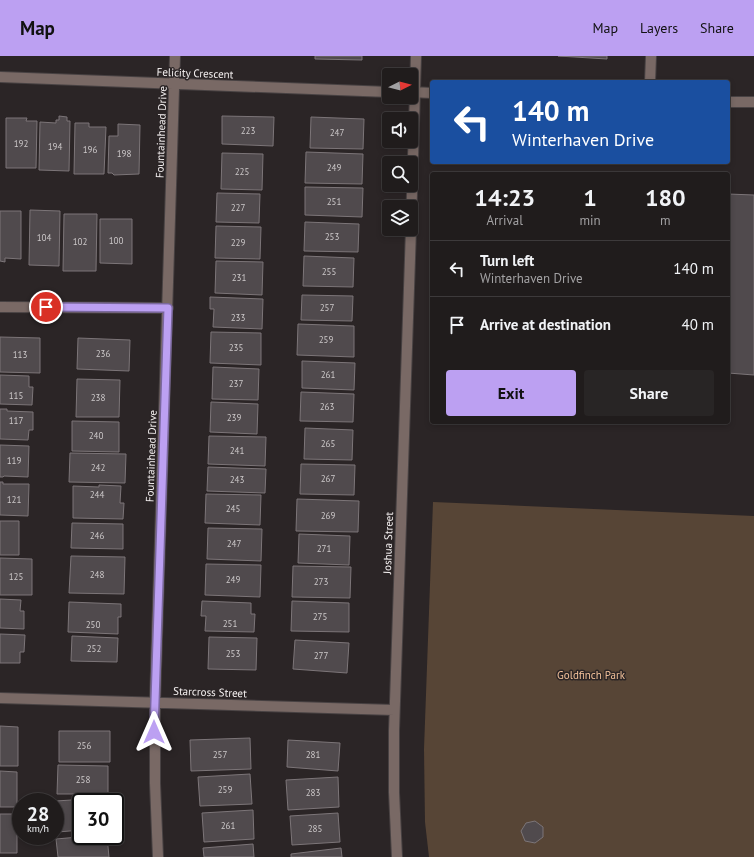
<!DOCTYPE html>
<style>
body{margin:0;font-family:"PT Sans",sans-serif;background:#282525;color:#f1f3f6;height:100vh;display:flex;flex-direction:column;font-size:15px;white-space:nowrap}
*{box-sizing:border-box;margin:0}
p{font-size:13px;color:#a2a1a3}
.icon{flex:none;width:22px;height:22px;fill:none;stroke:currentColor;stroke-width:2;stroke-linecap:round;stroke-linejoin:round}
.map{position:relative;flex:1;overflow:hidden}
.drawer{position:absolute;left:430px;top:116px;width:300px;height:252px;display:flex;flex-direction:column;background:#201c1c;border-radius:4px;box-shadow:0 2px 6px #0003,0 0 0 1px #3d3a3b}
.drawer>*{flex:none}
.guide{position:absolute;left:430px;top:24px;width:300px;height:84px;border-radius:4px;box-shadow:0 2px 6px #0003,0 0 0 1px #3d3a3b;background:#1a4fa0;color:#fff;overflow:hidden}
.needle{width:26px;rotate:84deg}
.buttons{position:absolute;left:382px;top:12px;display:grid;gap:8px}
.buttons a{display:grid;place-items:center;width:36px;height:36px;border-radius:4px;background:#201c1c;box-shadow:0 2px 6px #0003,0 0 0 1px #3d3a3b;font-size:20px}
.speed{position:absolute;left:12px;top:737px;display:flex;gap:8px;font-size:20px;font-weight:700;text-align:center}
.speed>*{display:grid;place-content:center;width:52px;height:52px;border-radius:50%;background:#201c1c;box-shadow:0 2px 6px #0003,0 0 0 1px #3d3a3b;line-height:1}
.speed small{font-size:10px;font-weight:400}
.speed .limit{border:2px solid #111;border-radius:6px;background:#fff;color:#111}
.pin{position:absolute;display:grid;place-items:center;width:34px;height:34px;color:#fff;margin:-17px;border:2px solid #fff;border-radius:50%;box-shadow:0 1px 4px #0007}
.me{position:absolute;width:44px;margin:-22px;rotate:0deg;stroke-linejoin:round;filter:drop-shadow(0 0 3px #0008)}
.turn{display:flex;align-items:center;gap:14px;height:84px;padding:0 16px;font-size:18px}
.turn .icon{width:52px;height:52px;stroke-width:2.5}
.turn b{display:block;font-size:28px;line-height:34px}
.eta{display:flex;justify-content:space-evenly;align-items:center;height:68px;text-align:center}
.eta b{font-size:24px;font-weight:700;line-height:28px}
.button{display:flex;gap:8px;margin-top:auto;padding:8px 16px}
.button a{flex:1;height:46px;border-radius:4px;background:#bca0f2;color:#111;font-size:16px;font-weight:700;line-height:46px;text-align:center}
.button a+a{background:#282525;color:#f1f3f6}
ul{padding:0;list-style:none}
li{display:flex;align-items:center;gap:12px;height:56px;padding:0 16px;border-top:1px solid #3d3a3b}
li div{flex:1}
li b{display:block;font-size:15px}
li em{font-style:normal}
header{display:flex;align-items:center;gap:24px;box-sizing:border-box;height:56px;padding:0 20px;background:#bca0f2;color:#111}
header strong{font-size:19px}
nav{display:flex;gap:22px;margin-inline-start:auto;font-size:14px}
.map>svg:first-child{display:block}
</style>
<header>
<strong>Map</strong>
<nav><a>Map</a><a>Layers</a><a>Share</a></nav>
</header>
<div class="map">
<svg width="754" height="801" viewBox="0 0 754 801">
<rect width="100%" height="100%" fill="#2b2526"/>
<path fill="#574536" d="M433,446L754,460V801H429L425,766L424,693Z"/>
<path fill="#504a4d" stroke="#7c7578" d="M315,0H362V4L315,3Z
M558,0H607V3Z
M59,60L67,61V65H70L69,115L39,114L40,66L56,67V64H59Z
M222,60L274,61L273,90L222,88Z
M311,61L364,63L363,93L310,92Z
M6,62H27L26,65H37L36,112H6Z
M75,67H89V71H106L104,118H74Z
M118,68L140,69L139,118L114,119L112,117H108L109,80H118Z
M306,96L363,98L362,128L305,127Z
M222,97L263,98L262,134L221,133Z
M305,131L363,132L362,161L305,159Z
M217,137L260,138L259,167L216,166Z
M728,138L754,139V319L728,317Z
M30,154L60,155L59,210L29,209Z
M0,155H21V203L5,202V206L0,205Z
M64,158H97L96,215H63Z
M100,163H132V208L100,207Z
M305,166L359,168L358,196L304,195Z
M216,170L261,171L260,203L215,202Z
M304,200L354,202L353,231L303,230Z
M216,205L263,206L262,239L215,237Z
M302,239L353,240L352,265L301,264Z
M210,241L263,243L262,273L213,271L214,253H210Z
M298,268L354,270V301L297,299Z
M211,276L261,277V309L210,307Z
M0,281L40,282V317L0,316Z
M78,282L130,284L129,315L77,313Z
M302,305L355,307L354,334L302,332Z
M213,311L259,313L258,344L212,343Z
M0,319L29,320V331H33L32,349L0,348Z
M77,323L120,324L119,361H76Z
M301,336L354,338L353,366L300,365Z
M211,346L258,348L257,378L210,376Z
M0,353H7V355L33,356V374H29L28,384L0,383Z
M72,365L119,366V396L72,395Z
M305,372L353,374L352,404L304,403Z
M209,380L266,381L265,410L208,408Z
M0,389L29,390L28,421L4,420L3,421H0Z
M70,397L126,398L125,427L69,426Z
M301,408L355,409L354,439L300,438Z
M208,411L266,413L265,437L207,435Z
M0,426H3V428H29L28,460L0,459Z
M99,429L121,430L120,447H124L123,463L73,462V430L99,431Z
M206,438L261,439L260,469L205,467Z
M297,443L359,445L358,476L296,475Z
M0,465H19V499H0Z
M72,467L123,468V493L71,492Z
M208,472L262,473L261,505L207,503Z
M299,478L350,480L349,509L298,507Z
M71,500L125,501L124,538L69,537Z
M0,502L32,503V539H0Z
M206,508L261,509L260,541L205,539Z
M293,510L351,511L350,542L292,541Z
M0,543L21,544L20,555H24V573L0,572Z
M202,545L251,547V558H255L254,576L205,575L206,560H201Z
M292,545L349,547V576L291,575Z
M69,546L121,548V561H118V578L68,576Z
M0,578L25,579L24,596H20V607H0Z
M72,580L118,582L117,606L71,605Z
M209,581L257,582L256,614L208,613Z
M295,584L349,587L347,617L293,613Z
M0,670L18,671V710H0Z
M59,675H110V706H59Z
M250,682L251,713L191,715L190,684Z
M288,684L340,687L338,715L287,711Z
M58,709L108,710V738H57Z
M0,715L17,716V751H0Z
M250,718L252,748L200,750L198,721Z
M338,721L339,751L288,754L286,724Z
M102,742L103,746H81V774L58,776L56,745Z
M253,754L254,783L204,786L202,757Z
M338,757L340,786L292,789L290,760Z
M0,758H17V797H0Z
M535,765L543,771V781L535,787L525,785L521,775L526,767Z
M90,780H107L109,801H58L56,783Z
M253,788L254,801H204L203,792Z
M341,792L342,801H291V798Z"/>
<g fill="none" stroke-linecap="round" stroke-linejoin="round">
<g stroke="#484243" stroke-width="12">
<path id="minor" d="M0,21L389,36
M650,26L651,0
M411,36L432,37
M728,46H754
M411,170L416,0
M0,251L168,252
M0,642L394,654
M158,801L155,727V646L175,0
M397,801L394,736V675L411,173"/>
</g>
<use href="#minor" stroke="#796965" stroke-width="10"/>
</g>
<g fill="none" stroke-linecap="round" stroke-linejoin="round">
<g stroke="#7a689d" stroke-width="10">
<path id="route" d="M46,251L168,252L154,676"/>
</g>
<use href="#route" stroke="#bca0f2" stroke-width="7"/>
</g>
<g text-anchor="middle" stroke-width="3" stroke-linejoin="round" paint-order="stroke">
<g font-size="9" fill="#cdc9ca">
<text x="248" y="78">223</text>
<text x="337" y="80">247</text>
<text x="21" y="91">192</text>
<text x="55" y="94">194</text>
<text x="90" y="97">196</text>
<text x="124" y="101">198</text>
<text x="334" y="115">249</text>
<text x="242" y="119">225</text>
<text x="334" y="149">251</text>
<text x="238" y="155">227</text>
<text x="332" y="184">253</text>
<text x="44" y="185">104</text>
<text x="116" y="188">100</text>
<text x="80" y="189">102</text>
<text x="238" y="190">229</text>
<text x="329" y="219">255</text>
<text x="239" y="225">231</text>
<text x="327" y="255">257</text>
<text x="238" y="265">233</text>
<text x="326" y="287">259</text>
<text x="236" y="295">235</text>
<text x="103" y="301">236</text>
<text x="20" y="302">113</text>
<text x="328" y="322">261</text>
<text x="236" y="331">237</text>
<text x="16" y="343">115</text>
<text x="98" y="345">238</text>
<text x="327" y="354">263</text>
<text x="234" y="365">239</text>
<text x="16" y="368">117</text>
<text x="96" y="383">240</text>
<text x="328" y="391">265</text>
<text x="237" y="398">241</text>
<text x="14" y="408">119</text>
<text x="98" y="415">242</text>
<text x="328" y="426">267</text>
<text x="237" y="427">243</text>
<text x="97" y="442">244</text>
<text x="14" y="447">121</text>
<text x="233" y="456">245</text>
<text x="328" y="463">269</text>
<text x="97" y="483">246</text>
<text x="234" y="491">247</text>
<text x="324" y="496">271</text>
<text x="97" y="522">248</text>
<text x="16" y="524">125</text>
<text x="233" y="527">249</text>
<text x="321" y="529">273</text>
<text x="320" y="564">275</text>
<text x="230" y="571">251</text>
<text x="93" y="572">250</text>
<text x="94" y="596">252</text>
<text x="233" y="601">253</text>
<text x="321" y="603">277</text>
<text x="84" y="693">256</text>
<text x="220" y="702">257</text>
<text x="313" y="702">281</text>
<text x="83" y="727">258</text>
<text x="225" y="737">259</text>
<text x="313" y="740">283</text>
<text x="228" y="773">261</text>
<text x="315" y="776">285</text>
</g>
<g font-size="11" fill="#f7f3f3" stroke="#2b2526">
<text transform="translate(195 17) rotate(2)" y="4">Felicity Crescent</text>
<text transform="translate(161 76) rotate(-88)" y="4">Fountainhead Drive</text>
<text transform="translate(151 400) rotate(-88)" y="4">Fountainhead Drive</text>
<text transform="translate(388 487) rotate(-88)" y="4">Joshua Street</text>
<text transform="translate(210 636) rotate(2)" y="4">Starcross Street</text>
</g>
<g font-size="11" fill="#f1c099" stroke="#2b2526">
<text x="591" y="623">Goldfinch Park</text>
</g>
</g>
</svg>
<div class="buttons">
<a><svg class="needle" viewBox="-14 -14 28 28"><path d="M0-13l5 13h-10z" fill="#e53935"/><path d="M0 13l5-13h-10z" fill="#a2a1a3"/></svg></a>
<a><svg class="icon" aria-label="sound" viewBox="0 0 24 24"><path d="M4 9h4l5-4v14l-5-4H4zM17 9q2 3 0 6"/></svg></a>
<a><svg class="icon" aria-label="search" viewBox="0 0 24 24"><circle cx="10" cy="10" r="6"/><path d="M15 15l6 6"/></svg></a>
<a><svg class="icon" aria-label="layers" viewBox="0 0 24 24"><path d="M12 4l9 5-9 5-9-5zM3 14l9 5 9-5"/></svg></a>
</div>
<div class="speed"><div>28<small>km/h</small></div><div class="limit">30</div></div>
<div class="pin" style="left:46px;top:251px;background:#d93025"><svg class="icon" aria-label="arrive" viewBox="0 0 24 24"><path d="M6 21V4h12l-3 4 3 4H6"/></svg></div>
<svg class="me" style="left:154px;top:676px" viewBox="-20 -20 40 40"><path d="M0-17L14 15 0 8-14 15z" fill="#bca0f2" stroke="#fff" stroke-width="4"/></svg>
<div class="guide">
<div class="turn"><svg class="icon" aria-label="left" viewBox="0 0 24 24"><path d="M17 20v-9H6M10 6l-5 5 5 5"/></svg><div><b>140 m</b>Winterhaven Drive</div></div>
</div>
<section class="drawer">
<div class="eta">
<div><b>14:23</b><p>Arrival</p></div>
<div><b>1</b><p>min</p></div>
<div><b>180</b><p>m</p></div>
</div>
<ul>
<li><svg class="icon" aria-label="left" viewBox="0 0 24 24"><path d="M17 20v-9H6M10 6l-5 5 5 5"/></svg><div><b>Turn left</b><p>Winterhaven Drive</p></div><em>140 m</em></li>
<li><svg class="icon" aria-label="arrive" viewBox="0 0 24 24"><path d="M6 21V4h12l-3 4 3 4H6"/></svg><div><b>Arrive at destination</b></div><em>40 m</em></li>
</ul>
<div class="button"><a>Exit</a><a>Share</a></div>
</section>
</div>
